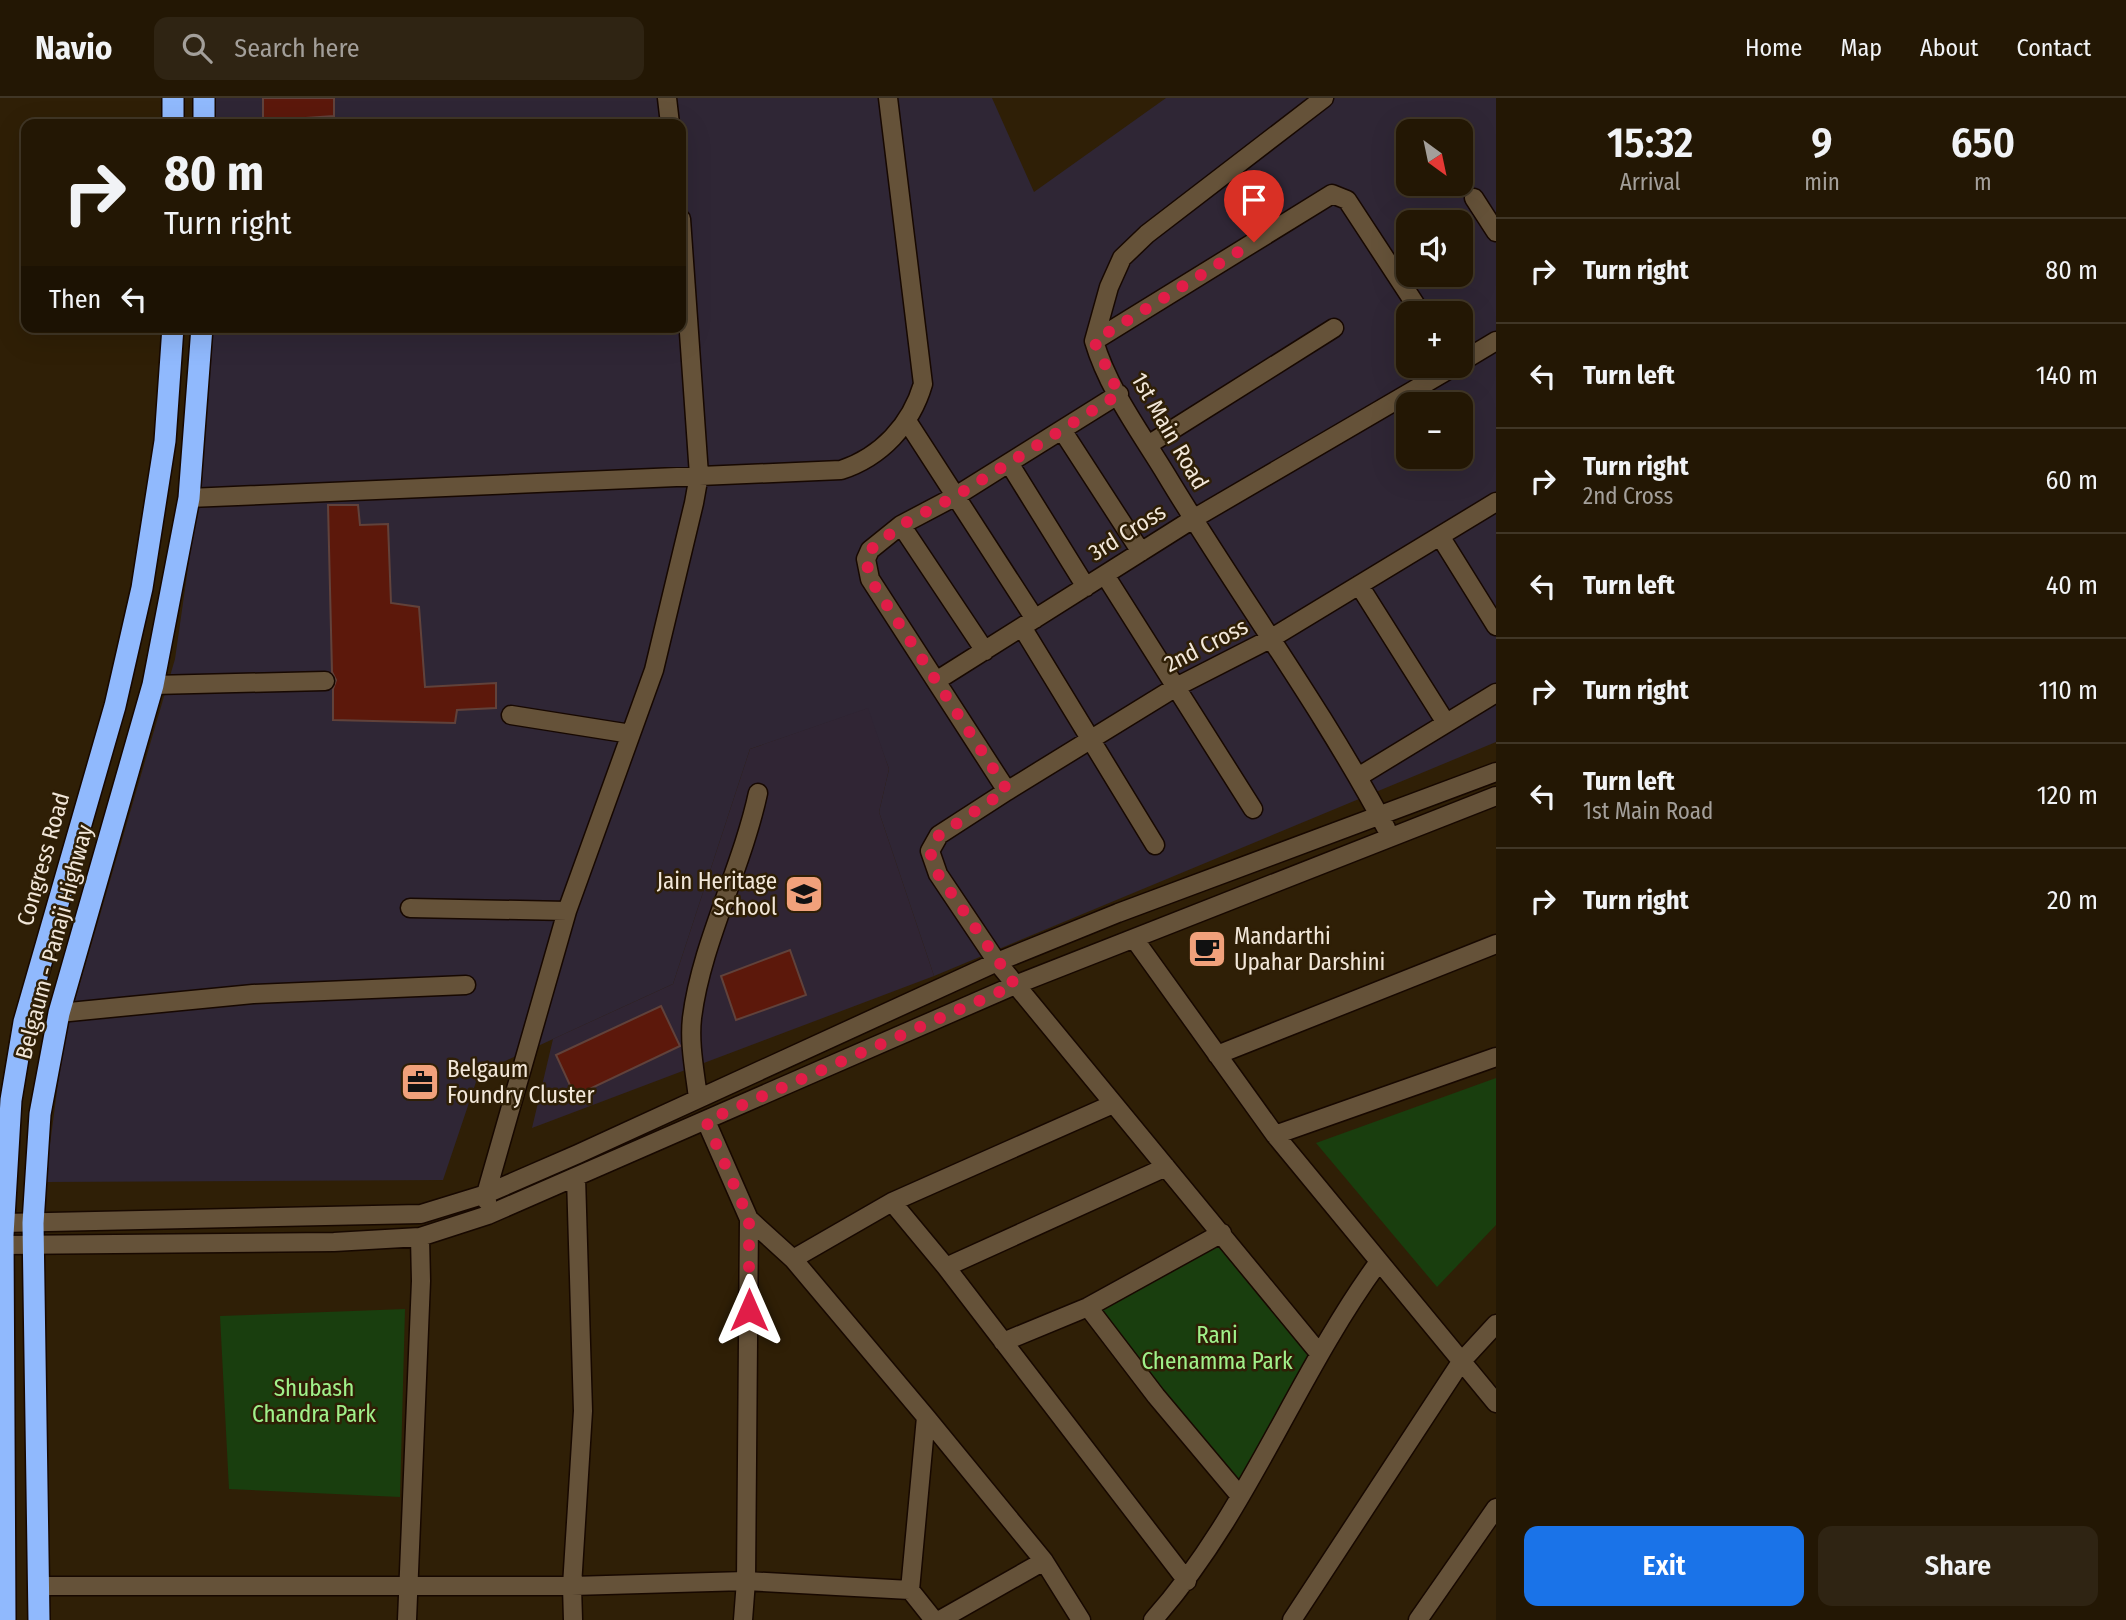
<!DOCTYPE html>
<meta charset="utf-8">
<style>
body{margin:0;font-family:"Fira Sans Condensed",sans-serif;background:#2f2413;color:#f1f3f6;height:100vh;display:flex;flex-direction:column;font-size:26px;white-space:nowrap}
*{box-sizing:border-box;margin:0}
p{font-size:23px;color:#a39f9a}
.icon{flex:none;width:38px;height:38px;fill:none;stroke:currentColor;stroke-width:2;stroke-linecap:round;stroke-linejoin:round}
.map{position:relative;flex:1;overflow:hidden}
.sheet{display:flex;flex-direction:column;background:#231704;width:630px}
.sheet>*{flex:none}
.top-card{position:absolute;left:21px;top:21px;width:665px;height:214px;border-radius:14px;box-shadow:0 7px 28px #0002,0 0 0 2px #403626;background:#231704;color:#f1f3f6;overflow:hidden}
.needle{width:46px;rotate:147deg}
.controls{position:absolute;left:1396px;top:21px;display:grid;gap:14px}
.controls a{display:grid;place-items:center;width:77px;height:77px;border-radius:14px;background:#231704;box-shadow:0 7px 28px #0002,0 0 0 2px #403626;font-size:35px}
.pin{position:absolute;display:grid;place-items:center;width:60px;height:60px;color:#fff;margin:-72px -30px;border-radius:50% 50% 50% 0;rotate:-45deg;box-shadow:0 0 7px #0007}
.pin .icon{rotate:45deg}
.me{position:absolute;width:77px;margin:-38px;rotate:0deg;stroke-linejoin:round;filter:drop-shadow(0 0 5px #0008)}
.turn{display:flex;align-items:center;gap:24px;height:147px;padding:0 28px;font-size:32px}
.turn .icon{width:91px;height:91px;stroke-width:2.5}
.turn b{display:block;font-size:49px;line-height:60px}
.then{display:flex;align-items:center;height:66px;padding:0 28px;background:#0003;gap:14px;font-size:26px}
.eta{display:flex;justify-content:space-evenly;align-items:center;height:119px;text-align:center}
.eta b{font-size:42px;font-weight:600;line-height:49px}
.cta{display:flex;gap:14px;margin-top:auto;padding:14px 28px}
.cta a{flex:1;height:80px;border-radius:14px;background:#1a73e8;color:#fff;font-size:28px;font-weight:600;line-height:80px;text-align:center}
.cta a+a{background:#2f2413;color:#f1f3f6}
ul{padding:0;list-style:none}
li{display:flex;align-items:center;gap:21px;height:105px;padding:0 28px;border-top:2px solid #403626}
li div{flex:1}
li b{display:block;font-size:26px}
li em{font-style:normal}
header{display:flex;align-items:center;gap:42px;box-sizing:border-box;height:98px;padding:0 35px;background:#231704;border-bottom:2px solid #403626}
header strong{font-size:33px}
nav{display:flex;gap:38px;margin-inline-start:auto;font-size:24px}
.search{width:490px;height:63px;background:#2f2413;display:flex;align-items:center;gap:18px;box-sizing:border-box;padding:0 24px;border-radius:14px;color:#a39f9a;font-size:26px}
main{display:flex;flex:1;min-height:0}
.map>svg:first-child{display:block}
</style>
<header>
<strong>Navio</strong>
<div class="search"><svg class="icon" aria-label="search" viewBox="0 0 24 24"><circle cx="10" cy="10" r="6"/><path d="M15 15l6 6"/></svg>Search here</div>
<nav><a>Home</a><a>Map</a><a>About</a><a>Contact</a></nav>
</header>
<main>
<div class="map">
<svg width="1496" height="1522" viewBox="0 0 1496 1522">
<rect width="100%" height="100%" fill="#2f1f06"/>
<path fill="#2f2635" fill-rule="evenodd" d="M213,0H992L1034,94L1166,0H1496V644L934,878L879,714L889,671L867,611L750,651L673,886L479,975L443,1082L45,1084L64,940L175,561L203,365L212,229H681V26H214ZM1409,33H1461V86H1409ZM1409,124H1461V177H1409ZM1409,215H1461V268H1409ZM1409,306H1461V359H1409Z"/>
<path fill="#302534" d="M868,610L889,671L879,714L934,878L532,1030L553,941L673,886L750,651Z"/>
<path fill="#193e0e" d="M1496,980V1127L1437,1189L1316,1045Z
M1220,1140L1313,1255L1239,1389L1095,1211Z
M405,1211L400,1399L229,1391L220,1218Z"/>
<path fill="#5c180b" stroke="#61423b" stroke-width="2" d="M263,0H334V18L263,23Z
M328,407H358L360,427L388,426L391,505L419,509L425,589L496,585V610L457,612L455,625L333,622V591L336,582L332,574Z
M790,852L806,897L736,922L721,878Z
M661,908L680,948L575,998L556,957Z"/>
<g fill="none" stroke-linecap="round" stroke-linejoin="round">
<g stroke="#170800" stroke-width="21">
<path id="minor" d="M667,0L670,26
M1324,0L1147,136L1122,160L1109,189L1094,243C1108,291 1141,335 1167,378C1238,496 1321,608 1386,730
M1474,100L1496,134
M1094,243L1332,96L1347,102L1421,215
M1461,264L1496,243
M907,323L1035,521
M1062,332L1141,454
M1148,347L1334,230
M1009,365L1086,489
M189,400L841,372C881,359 911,327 923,286L888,0
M901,427L985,553
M1440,438L1496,528
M1105,477L1253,711
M1359,487L1446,625
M1022,529L1155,747
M936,583L1193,421L1455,268
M153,587L325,583
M511,617L631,636
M1358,679L1496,595
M1007,693L870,481L866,461L870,452L901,427L956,398L1119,296
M410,810L567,813
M1135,842L1275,1037L1496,1305
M59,915L253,896L466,887
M1217,957L1496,846
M698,1000C695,974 689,946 692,920C701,846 742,770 758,695
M706,1023L749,1121L793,1161L926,1319L1044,1463L1081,1522
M1275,1037L1496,959
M487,1103L486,1096L567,813L654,572L694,405L699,377L681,121
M892,1104L946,1169L1187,1483
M3,1125L421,1116L486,1096L578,1056L997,864L1118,815L1496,674
M3,1147L334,1144L420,1139L488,1117L1015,887L1496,698
M793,1161L892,1104L1113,1006
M946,1169L1166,1069
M1088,1209L1156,1298L1240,1398
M1003,1244L1088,1209L1222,1135
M1319,1255L997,864L938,776L930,753L939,737L1007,693L1176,589L1270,541L1496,404
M39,1488H572L746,1483L910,1492L934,1522
M910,1492L926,1319
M407,1522L421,1183L420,1139
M573,1522L572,1488L583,1313L576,1079
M743,1522L746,1483L749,1121
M940,1522L1044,1463
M1153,1522C1247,1417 1295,1279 1378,1165
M1292,1522L1461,1264L1496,1226
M1418,1522L1496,1410"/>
</g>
<g stroke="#170800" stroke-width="24">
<path id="highway" d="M173,0V26
M204,0V26
M5,1522L3,1137L11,1002L24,924L115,608L142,490L165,343L173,229
M39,1522L33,1125L40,1016L59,915L153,587L189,400L202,229"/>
</g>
<use href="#minor" stroke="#655239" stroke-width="18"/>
<use href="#highway" stroke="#90b9fd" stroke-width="21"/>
</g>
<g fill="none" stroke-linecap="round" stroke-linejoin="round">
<path stroke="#e11d48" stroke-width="12" stroke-dasharray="0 21.6" d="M749,1212V1121L706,1023L1015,887L938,776L930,754L939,737L1007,692L870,481L866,461L870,452L901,427L956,398L1119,296L1094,243L1254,144"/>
</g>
<defs>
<g id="school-square" transform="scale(2.0125)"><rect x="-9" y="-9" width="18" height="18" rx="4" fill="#f1a17b" stroke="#2f1f06"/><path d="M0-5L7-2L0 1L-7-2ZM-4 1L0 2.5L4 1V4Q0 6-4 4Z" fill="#111"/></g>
<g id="cafe-square" transform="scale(2.0125)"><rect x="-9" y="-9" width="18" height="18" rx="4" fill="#f1a17b" stroke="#2f1f06"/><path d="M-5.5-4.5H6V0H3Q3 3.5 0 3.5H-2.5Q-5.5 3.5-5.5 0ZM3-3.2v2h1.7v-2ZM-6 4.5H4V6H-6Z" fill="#111"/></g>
<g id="office-square" transform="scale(2.0125)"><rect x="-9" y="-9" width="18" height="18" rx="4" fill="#f1a17b" stroke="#2f1f06"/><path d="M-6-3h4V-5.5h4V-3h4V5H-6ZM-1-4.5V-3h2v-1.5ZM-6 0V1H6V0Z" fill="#111"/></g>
</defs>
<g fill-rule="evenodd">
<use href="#school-square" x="804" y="796"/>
<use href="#cafe-square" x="1207" y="851"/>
<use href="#office-square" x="420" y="984"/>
</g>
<g text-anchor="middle" stroke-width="5" stroke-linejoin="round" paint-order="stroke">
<g font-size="23" fill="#f2e7d9" stroke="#2f1f06">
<text transform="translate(1170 333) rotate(60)" y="8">1st Main Road</text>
<text transform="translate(1127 434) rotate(-32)" y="8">3rd Cross</text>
<text transform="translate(1206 547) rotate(-27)" y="8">2nd Cross</text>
<text transform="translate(43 761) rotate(-74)" y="8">Congress Road</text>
<text transform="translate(54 844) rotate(-75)" y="8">Belgaum - Panaji Highway</text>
</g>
<g font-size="23" fill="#f2e7d9" stroke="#2f1f06" text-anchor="start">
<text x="777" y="791" text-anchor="end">Jain Heritage<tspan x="777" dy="26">School</tspan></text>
<text x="1234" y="846">Mandarthi<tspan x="1234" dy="26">Upahar Darshini</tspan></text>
<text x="447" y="979">Belgaum<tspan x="447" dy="26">Foundry Cluster</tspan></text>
</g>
<g font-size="23" fill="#a0f18a" stroke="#2f1f06">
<text x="1217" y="1245">Rani<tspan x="1217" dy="26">Chenamma Park</tspan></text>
<text x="314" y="1298">Shubash<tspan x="314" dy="26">Chandra Park</tspan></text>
</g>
</g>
</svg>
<div class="controls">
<a><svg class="needle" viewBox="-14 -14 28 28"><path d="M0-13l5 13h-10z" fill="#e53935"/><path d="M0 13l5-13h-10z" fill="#a39f9a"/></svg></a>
<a><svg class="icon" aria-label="sound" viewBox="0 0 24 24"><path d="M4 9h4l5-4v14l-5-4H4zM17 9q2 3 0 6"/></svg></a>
<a>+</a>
<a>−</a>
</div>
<div class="pin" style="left:1254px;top:144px;background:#d93025"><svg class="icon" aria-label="arrive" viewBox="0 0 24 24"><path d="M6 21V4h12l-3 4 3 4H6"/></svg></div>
<svg class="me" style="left:749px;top:1212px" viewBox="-20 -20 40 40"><path d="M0-17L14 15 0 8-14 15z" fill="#e11d48" stroke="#fff" stroke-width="4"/></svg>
<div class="top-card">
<div class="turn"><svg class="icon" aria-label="right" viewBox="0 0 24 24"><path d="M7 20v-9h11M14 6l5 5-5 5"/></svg><div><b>80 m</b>Turn right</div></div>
<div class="then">Then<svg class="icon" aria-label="left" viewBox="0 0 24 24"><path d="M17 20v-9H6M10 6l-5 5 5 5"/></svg></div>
</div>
</div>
<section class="sheet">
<div class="eta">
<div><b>15:32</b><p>Arrival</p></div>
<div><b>9</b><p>min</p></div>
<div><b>650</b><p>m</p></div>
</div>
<ul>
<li><svg class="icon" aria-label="right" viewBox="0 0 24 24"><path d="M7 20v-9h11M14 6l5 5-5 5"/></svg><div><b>Turn right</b></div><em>80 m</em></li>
<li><svg class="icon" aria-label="left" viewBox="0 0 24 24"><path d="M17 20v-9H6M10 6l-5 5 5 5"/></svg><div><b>Turn left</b></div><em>140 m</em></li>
<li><svg class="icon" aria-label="right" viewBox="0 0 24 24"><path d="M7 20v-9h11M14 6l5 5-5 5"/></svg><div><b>Turn right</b><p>2nd Cross</p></div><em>60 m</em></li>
<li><svg class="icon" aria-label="left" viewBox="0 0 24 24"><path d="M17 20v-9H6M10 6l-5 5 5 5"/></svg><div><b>Turn left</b></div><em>40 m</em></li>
<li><svg class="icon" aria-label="right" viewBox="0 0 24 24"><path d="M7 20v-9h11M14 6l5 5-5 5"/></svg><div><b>Turn right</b></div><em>110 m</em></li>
<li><svg class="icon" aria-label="left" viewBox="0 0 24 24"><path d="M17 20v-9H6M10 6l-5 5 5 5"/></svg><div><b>Turn left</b><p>1st Main Road</p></div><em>120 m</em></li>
<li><svg class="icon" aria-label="right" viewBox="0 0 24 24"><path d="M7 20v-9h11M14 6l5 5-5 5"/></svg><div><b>Turn right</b></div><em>20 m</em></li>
</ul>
<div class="cta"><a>Exit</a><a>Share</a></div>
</section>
</main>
